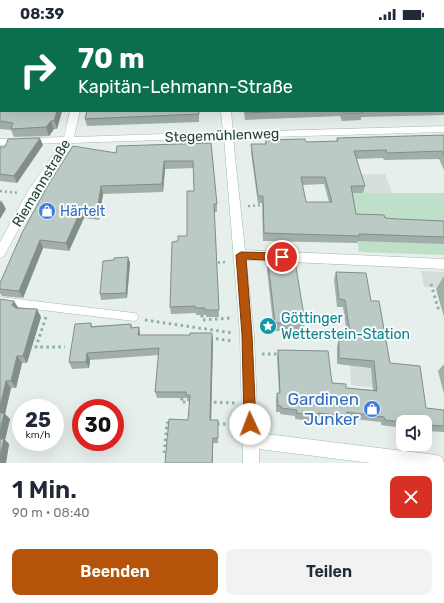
<!DOCTYPE html>
<html lang="de">
<meta charset="utf-8">
<style>
body{margin:0;font-family:Rubik,sans-serif;background:#f2f2f3;color:#1f2937;height:100vh;display:flex;flex-direction:column;font-size:15px;white-space:nowrap}
*{box-sizing:border-box;margin:0}
p{font-size:13px;color:#747a83}
.icon{flex:none;width:22px;height:22px;fill:none;stroke:currentColor;stroke-width:2;stroke-linecap:round;stroke-linejoin:round}
.map{position:relative;height:435px;overflow:hidden}
.details{display:flex;flex-direction:column;background:#fff;flex:1}
.details>*{flex:none}
.top-card{position:absolute;left:0px;top:0px;width:444px;height:84px;box-shadow:0 4px 16px #0002;background:#0b6e4f;color:#fff;overflow:hidden}
.buttons{position:absolute;left:396px;top:387px;display:grid;gap:8px}
.buttons a{display:grid;place-items:center;width:36px;height:36px;border-radius:8px;background:#fff;box-shadow:0 4px 16px #0002;font-size:20px}
.speed{position:absolute;left:12px;top:371px;display:flex;gap:8px;font-size:20px;font-weight:700;text-align:center}
.speed>*{display:grid;place-content:center;width:52px;height:52px;border-radius:50%;background:#fff;box-shadow:0 4px 16px #0002;line-height:1}
.speed small{font-size:10px;font-weight:400}
.speed .limit{border:6px solid #d22;background:#fff;color:#111}
.pin{position:absolute;display:grid;place-items:center;width:34px;height:34px;color:#fff;margin:-17px;border:2px solid #fff;border-radius:50%;box-shadow:0 1px 4px #0007}
.me{position:absolute;width:44px;margin:-22px;rotate:358deg;stroke-linejoin:round;filter:drop-shadow(0 0 3px #0008)}
.turn{display:flex;align-items:center;gap:14px;height:84px;padding:0 12px;font-size:18px}
.turn .icon{width:52px;height:52px;stroke-width:2.5}
.turn b{display:block;font-size:28px;line-height:34px}
.round{display:grid;place-items:center;flex:none;width:42px;height:42px;border-radius:8px;background:#f2f2f3}
.summary{display:flex;align-items:center;justify-content:space-between;height:68px;padding:0 12px}
h1{font-size:24px;font-weight:600;line-height:30px}
.button{display:flex;gap:8px;margin-top:auto;padding:8px 12px}
.button a{flex:1;height:46px;border-radius:8px;background:#b45309;color:#fff;font-size:16px;font-weight:600;line-height:46px;text-align:center}
.button a+a{background:#f2f2f3;color:#1f2937}
.status{display:flex;justify-content:space-between;align-items:center;height:28px;padding:0 20px;background:#fff;direction:ltr}
.status svg{height:11px;fill:currentColor}
.map>svg:first-child{display:block}
</style>
<div class="status"><b>08:39</b><svg viewBox="0 0 49 12"><path d="M0 12V9h3v3zM5 12V6h3v6zM10 12V3h3v9zM15 12V0h3v12zM26 1h20v11H26zM47 4h2v5h-2z"/></svg></div>
<div class="map">
<svg width="444" height="435" viewBox="0 0 444 435">
<rect width="100%" height="100%" fill="#e6efeb"/>
<path fill="#d4dfda" d="M385,146L392,165H344L350,147Z
M421,243L444,244V260L424,259Z
M349,319L383,321L377,360L351,357Z"/>
<path fill="#bfe0c8" d="M344,165H444V227L359,224L352,180Z"/>
<g fill="none" stroke-linecap="round" stroke-linejoin="round">
<g stroke="#a8b8b2" stroke-width="1">
<path id="service" d="M0,269L134,285L137,286L138,289L137,292L134,293L0,277Z"/>
</g>
<g stroke="#a8b8b2" stroke-width="1">
<path id="minor" d="M86,0H94V1H86Z
M213,0H221V1H213Z
M443,21H444V25H443Z
M70,83H80L74,109L223,104L221,83H231L233,104L444,98V104L233,110L245,222L444,231V241L246,232L254,307L258,405L436,427L442,429L444,435H371L259,421V435H243L240,307L224,110L71,115L37,167L4,228L0,230V214L28,163L61,115L0,117V111L64,109Z"/>
</g>
<path stroke="#86b3a5" stroke-width="2.5" stroke-dasharray="2 3" stroke-linecap="butt" d="M0,163L19,165
M248,178L265,177
M213,235L226,234"/>
<path stroke="#86b3a5" stroke-width="3" stroke-dasharray="2.5 3.5" stroke-linecap="butt" d="M431,256L438,280H441
M202,287V292L231,290
M46,289L36,319H65
M145,292L233,305
M210,310L233,313
M262,326H279
M182,370L181,374H193
M208,374L235,375
M217,396H236
M168,427H164L167,395H172"/>
<use href="#service" fill="#fff" fill-rule="evenodd"/>
<use href="#minor" fill="#fff" fill-rule="evenodd"/>
</g>
<path fill="#a1aea9" fill-rule="evenodd" d="M38,0H78V1H39Z
M359,0H382L381,1H359Z
M444,63V87L361,89V92L342,93L340,88L245,92L244,83H443V64Z
M0,74L1,83H62L57,101H54L49,108L14,109L11,102L0,101Z
M87,83H207V84H199V94L87,98L85,91Z
M444,107V142L439,131L384,132L383,130L356,131L365,158L363,165H353L356,186L398,191L444,193V216L358,213L357,215L263,213L262,175L258,176L251,124V116H265L266,112L306,114L336,113L337,110ZM324,156L329,174H306L302,157Z
M211,115L217,176V184H214L219,289H206V287H196V285L171,286L170,279L178,213L187,208L194,163V140L165,141L163,164L103,166L99,192L84,190L69,223L43,220L23,270L2,268L0,265V255L116,125Z
M43,117L17,155L0,153V119Z
M128,229L130,235L127,270L101,272L100,266L114,232Z
M268,234L305,294L303,302L274,303L267,242Z
M336,244L371,273L390,335L426,380L444,382V404L425,403V394H403V400L381,397V394L346,390L344,394L317,391L316,394L295,391V388L280,386V384H276V371L277,365H279L277,329L278,322L332,355L346,360L373,362L371,340L337,336V318L339,312H348L343,279H337L334,251Z
M444,248V289L436,261Z
M0,271L18,280L41,289L27,335H22L16,360H11L5,386L10,391L5,412L9,416L6,435H0Z
M91,295L92,298L131,296L132,300L139,299L140,307L213,312L211,392H218V415H213V435L188,392L190,373H187V370H157L155,364L159,327L90,332L89,340L72,341L69,334Z
M443,337H444V366L438,343Z"/>
<path fill="#838d89" d="M12,0H19L18,1H12Z
M1,24V38L0,41V26Z
M57,83H62L57,101L54,93Z
M51,93L54,101L49,108L46,99Z
M40,110L43,117L17,155L14,148Z
M164,133L165,141L163,164L162,156Z
M101,158L103,166L99,192L97,184Z
M1,172L6,181L0,191V175Z
M81,182L84,190L69,223L66,215Z
M40,212L43,220L23,270L19,263Z
M128,229L130,235L127,270L126,265Z
M14,273L19,281L20,286L12,278Z
M37,281L41,289L27,335L23,328Z
M139,299L140,306V314L138,307Z
M212,305L213,312L211,398L210,392Z
M87,325L90,332L89,340L86,334Z
M17,328L22,335L16,360L11,353Z
M6,353L11,360L5,386L10,391L5,412L9,416L6,435H0V379Z"/>
<path fill="#bbcac4" stroke="#838d89" fill-rule="evenodd" d="M0,0H12V1H1V24L0,26Z
M52,0H76V1H51Z
M102,0H128V1H101Z
M172,0H202V1H172Z
M233,0H267V1H233Z
M301,0H318L317,1H299Z
M329,0H347L346,1H328Z
M444,63V79H443V64Z
M1,71V83H57L54,93H51L46,99L11,101L13,95L0,93V74Z
M87,83H199V86L85,91Z
M245,83H286L245,85Z
M343,83H362L363,85H344Z
M444,107V127L442,123L387,125L386,122L354,123L365,158H351L356,186L384,187L385,190L398,191L444,193V209L359,206L360,208L264,205L263,168H258L251,116H266V112L305,111L306,114L338,113L337,110ZM301,149H325L332,174H306Z
M40,110L14,148L0,146V119H5L8,111Z
M211,115L217,176H214L219,282H205V280H195V278L170,279L172,214L178,213V208H187V163H194L193,133H164L162,156L101,158L97,184L81,182L66,215L40,212L19,263L0,261V255L22,205L48,157L73,118L116,125L117,118Z
M128,229L126,265L100,266L103,233L114,232V230Z
M295,233L305,294L275,295L268,234Z
M336,244L366,245L371,273H379L390,335L420,338L426,380L444,382V398L425,397V394H404L385,392L384,389L347,384V388L318,385V388L296,385L297,382L281,380V378H278L277,365H280L278,322L328,323L332,355L346,356V360L377,363L374,333L339,330V312H351L345,272L339,271Z
M0,271L14,273L12,278H15V280L37,281L23,328H17L11,353H6L0,379Z
M91,295V299L131,296V300L139,299L138,307H190V305H212L210,392H218V410H213L212,435H165L169,391L188,392L190,367H186V364H155L159,320L87,325L86,334H69L75,296Z
M0,385H4L0,404Z
M0,411H4L0,428Z"/>
<path fill="#b45309" stroke="#753606" d="M241,224L282,225L287,229L282,233L246,231L252,307L256,396L254,401L250,402L246,401L244,396L242,307L236,227Z"/>
<defs>
<g id="shop-disc" transform="scale(0.9)"><circle r="9.5" fill="#3f7fe0" stroke="#f7fbf9"/><path d="M-5-2.5h2.3a2.7 3.5 0 0 1 5.4 0H5L5.5 6h-11ZM-1.5-2.5h3a1.5 2.3 0 0 0-3 0Z" fill="#fff"/></g>
<g id="sight-disc" transform="scale(0.9)"><circle r="9.5" fill="#0f9aa8" stroke="#f7fbf9"/><path d="M0-6L1.8-2.2L6-1.7L2.9 1.2L3.7 5.4L0 3.3L-3.7 5.4L-2.9 1.2L-6-1.7L-1.8-2.2Z" fill="#fff"/></g>
</defs>
<g fill-rule="evenodd">
<use href="#shop-disc" x="47" y="183"/>
<use href="#sight-disc" x="268" y="298"/>
<use href="#shop-disc" x="372" y="381"/>
</g>
<g text-anchor="middle" stroke-width="4" stroke-linejoin="round" paint-order="stroke">
<g font-size="14" fill="#24423a" stroke="#f7fbf9">
<text transform="translate(222 107) rotate(-2)" y="5">Stegemühlenweg</text>
<text transform="translate(41 155) rotate(-59)" y="5">Riemannstraße</text>
</g>
<g font-size="14" fill="#366cbe" stroke="#f7fbf9" text-anchor="start">
<text x="60" y="188">Härtelt</text>
</g>
<g font-size="14" fill="#0d838f" stroke="#f7fbf9" text-anchor="start">
<text x="281" y="295">Göttinger<tspan x="281" dy="16">Wetterstein-Station</tspan></text>
</g>
<g font-size="17" fill="#366cbe" stroke="#f7fbf9" text-anchor="end">
<text x="359" y="377">Gardinen<tspan x="359" dy="20">Junker</tspan></text>
</g>
</g>
</svg>
<div class="buttons">
<a><svg class="icon" aria-label="sound" viewBox="0 0 24 24"><path d="M4 9h4l5-4v14l-5-4H4zM17 9q2 3 0 6"/></svg></a>
</div>
<div class="speed"><div>25<small>km/h</small></div><div class="limit">30</div></div>
<div class="pin" style="left:282px;top:229px;background:#d93025"><svg class="icon" aria-label="arrive" viewBox="0 0 24 24"><path d="M6 21V4h12l-3 4 3 4H6"/></svg></div>
<svg class="me" style="left:250px;top:396px" viewBox="-20 -20 40 40"><circle r="19" fill="#fff"/><path d="M0-13L10 11 0 6-10 11z" fill="#b45309"/></svg>
<div class="top-card">
<div class="turn"><svg class="icon" aria-label="right" viewBox="0 0 24 24"><path d="M7 20v-9h11M14 6l5 5-5 5"/></svg><div><b>70 m</b>Kapitän-Lehmann-Straße</div></div>
</div>
</div>
<section class="details">
<div class="summary"><div><h1>1 Min.</h1><p>90 m · 08:40</p></div><a class="round" style="background:#d93025;color:#fff"><svg class="icon" aria-label="close" viewBox="0 0 24 24"><path d="M6 6l12 12M18 6L6 18"/></svg></a></div>
<div class="button"><a>Beenden</a><a>Teilen</a></div>
</section>
